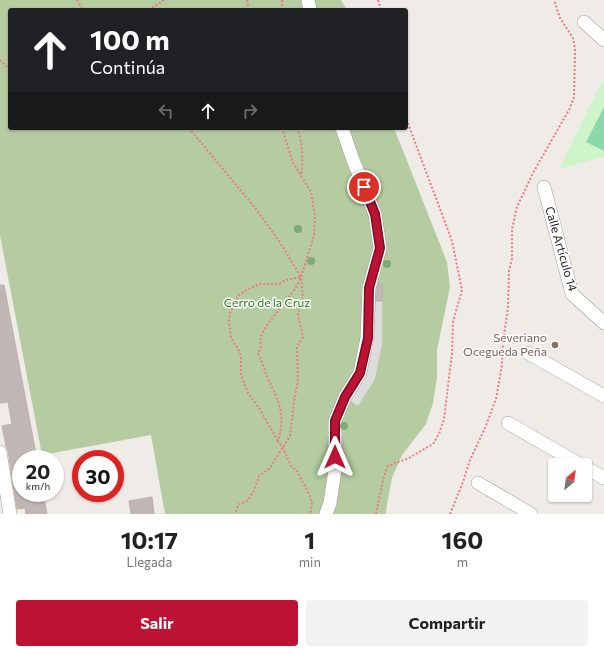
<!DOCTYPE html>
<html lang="es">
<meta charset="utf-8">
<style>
body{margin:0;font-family:Commissioner,sans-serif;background:#f2f2f2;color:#222;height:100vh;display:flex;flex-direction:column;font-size:15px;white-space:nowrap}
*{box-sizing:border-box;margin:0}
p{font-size:13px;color:#767676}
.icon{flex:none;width:22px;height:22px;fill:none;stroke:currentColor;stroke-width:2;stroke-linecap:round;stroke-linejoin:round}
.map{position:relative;height:514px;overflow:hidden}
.side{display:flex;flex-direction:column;background:#fff;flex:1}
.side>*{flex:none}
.top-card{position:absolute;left:8px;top:8px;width:400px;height:122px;border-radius:4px;box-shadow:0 1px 3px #0004;background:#202124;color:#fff;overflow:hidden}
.needle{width:26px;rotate:29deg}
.fabs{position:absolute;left:548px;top:458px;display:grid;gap:8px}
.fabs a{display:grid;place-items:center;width:44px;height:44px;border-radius:4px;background:#fff;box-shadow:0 1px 3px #0004;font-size:20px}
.speed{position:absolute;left:12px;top:450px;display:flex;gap:8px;font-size:20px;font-weight:700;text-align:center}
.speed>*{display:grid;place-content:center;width:52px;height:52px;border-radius:50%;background:#fff;box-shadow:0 1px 3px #0004;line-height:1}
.speed small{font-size:10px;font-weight:400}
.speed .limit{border:6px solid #d22;background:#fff;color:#111}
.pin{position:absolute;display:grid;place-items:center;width:34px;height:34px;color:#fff;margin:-17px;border:2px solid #fff;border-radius:50%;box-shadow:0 1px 4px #0007}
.me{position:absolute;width:44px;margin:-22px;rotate:0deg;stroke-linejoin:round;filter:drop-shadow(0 0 3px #0008)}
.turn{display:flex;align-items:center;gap:14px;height:84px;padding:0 16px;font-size:18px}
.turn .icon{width:52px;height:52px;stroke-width:2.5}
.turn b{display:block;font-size:28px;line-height:34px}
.lanes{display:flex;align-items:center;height:38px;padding:0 16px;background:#0003;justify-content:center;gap:20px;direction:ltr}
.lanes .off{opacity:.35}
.eta{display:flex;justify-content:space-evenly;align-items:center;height:68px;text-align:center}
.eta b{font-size:24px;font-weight:700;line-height:28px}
.cta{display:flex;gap:8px;margin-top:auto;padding:8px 16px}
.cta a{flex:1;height:46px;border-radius:4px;background:#bc1334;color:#fff;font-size:16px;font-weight:700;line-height:46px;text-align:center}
.cta a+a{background:#f2f2f2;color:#222}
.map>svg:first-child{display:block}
</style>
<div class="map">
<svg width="604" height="514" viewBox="0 0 604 514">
<rect width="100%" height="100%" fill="#efebe7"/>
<path fill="#b5cba0" d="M0,0H341L347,10H10V128H394L447,262L450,287L437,350V377L433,403L426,424L402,455L392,478L387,504L386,514H165L151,435L42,455L0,235Z"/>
<path fill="#cef5c9" d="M602,81L604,82V158L602,157L559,169Z"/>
<path fill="#8dd7ac" d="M604,107V151L586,142Z"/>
<path fill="#dcdcdc" d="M371,301H382V344L375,379L358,406L348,399Z"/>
<path fill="#c0b6b4" stroke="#c0b0ab" d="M378,284H383L382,301H376Z
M0,285H4L37,459H21V493H43L47,514H26L25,508L17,509L8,451L6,446L2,426L12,424L8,402L0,403Z
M152,497L154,514H131L129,501Z"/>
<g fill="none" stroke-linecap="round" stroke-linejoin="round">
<g stroke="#9d9d9d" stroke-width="14">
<path id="street" d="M308,0L310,10
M584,22L604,40
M544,187L572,294L604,323
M528,353L604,396
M508,423L581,465
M0,452L10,514
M585,467L604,478
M478,483L531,514
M326,514L330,503L335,470V421L345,397L360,373L367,338L369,288L380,248L375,214L353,160L342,128"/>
</g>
<path stroke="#ed7b85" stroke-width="2" stroke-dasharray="2 2" stroke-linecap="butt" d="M77,0L83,10
M247,0L249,10
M378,0L381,10
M149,10L164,0
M282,10V0
M0,60L10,70
M189,128L256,209L279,241L301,277L303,298L298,314L303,337L297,346L298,380L294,402L290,436L270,468L259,476L254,491L247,501L238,505L235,514
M282,128L293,163L311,192L315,217L314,235L301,277L295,289L267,325L260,338L261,347L258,354C263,363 264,368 267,377C279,402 286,413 278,442L283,448L291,466L297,471L310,496L312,504L310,514
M297,128C303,143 303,162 301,178
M278,441L259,408L248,393L244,383L241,373V356L238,349L231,338L229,321L230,313L239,295L248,289L260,284H279L285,280L301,277
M376,514L383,480L388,466L409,458L433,444L439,434L444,419L452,353L453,322L462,290L452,241L406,118
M450,514L463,482L470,460L485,428L496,399L502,365L503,342L508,307L509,270L512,259V229L517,207L533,173L570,108L574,97L575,49L573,38L560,18L554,0"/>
<use href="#street" stroke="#fff" stroke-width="13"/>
</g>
<g fill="#7eaa74">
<circle cx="298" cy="229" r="4"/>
<circle cx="311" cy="261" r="4"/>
<circle cx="387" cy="264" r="4"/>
<circle cx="344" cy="426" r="4"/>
</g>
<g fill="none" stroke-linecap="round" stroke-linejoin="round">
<g stroke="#7a0c22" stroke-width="10">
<path id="route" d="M335,457V421L345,397L360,373L368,338L369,288L380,248L375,214L364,187"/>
</g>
<use href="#route" stroke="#bc1334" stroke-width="7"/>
</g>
<circle fill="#8d6e63" stroke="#fff" stroke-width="1.5" cx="555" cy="345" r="4"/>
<g text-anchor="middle" stroke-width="3" stroke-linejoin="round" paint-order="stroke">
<g font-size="12" fill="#202020" stroke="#fff">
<text transform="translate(561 249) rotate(74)" y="4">Calle Artículo 14</text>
</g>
<g font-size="12" fill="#217516" stroke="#fff">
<text x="267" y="307">Cerro de la Cruz</text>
</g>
<g font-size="12" fill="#785e54" stroke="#fff" text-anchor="end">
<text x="547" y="342">Severiano<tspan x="547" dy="14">Ocegueda Peña</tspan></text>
</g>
</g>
</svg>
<div class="fabs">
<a><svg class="needle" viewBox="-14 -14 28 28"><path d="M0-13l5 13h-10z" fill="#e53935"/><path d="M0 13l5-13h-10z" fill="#767676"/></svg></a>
</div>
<div class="speed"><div>20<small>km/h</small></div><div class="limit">30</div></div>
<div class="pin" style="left:364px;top:187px;background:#d93025"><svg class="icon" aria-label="arrive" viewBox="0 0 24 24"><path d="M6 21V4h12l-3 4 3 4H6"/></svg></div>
<svg class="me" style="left:335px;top:457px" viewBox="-20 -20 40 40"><path d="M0-17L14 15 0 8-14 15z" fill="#bc1334" stroke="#fff" stroke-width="4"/></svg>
<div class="top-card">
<div class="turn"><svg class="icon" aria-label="ahead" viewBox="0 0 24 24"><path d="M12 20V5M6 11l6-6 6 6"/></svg><div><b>100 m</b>Continúa</div></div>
<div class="lanes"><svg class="icon off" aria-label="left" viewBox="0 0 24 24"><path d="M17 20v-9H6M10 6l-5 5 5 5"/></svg><svg class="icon" aria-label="ahead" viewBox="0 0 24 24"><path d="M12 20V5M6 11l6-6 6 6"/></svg><svg class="icon off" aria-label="right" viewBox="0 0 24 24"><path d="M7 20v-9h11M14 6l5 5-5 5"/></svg></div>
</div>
</div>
<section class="side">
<div class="eta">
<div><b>10:17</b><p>Llegada</p></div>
<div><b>1</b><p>min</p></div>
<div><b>160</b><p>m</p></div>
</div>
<div class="cta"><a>Salir</a><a>Compartir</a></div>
</section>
